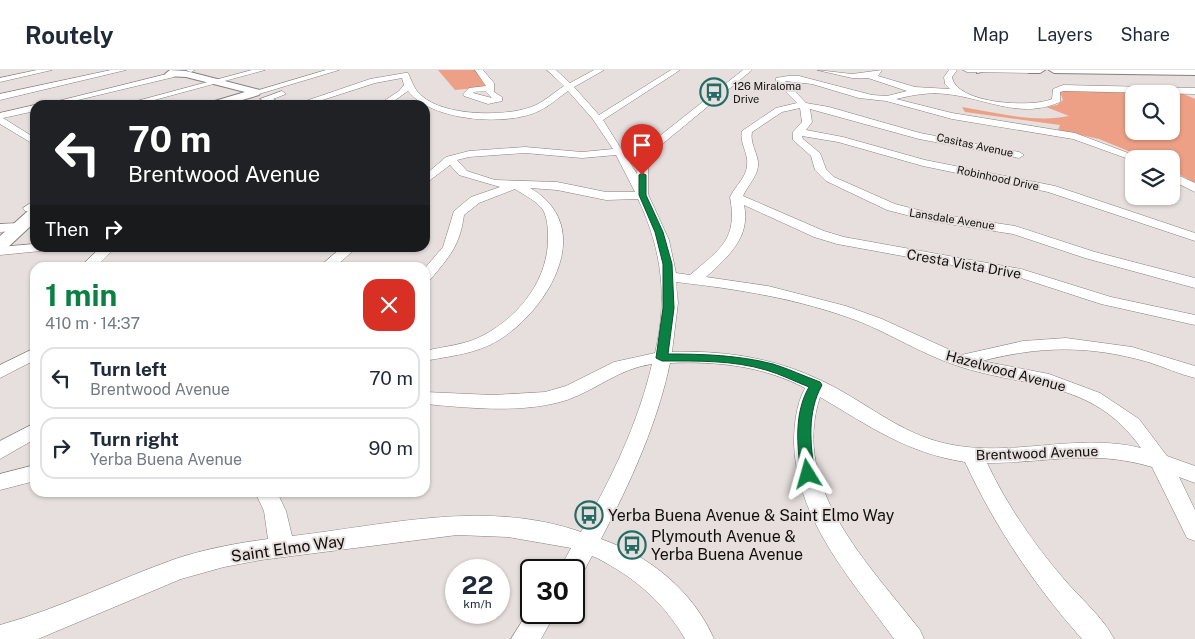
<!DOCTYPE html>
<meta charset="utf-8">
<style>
body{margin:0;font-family:"Public Sans",sans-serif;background:#f6f6f7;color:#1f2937;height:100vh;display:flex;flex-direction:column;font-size:19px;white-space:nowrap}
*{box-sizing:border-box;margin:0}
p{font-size:16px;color:#747a83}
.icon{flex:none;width:28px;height:28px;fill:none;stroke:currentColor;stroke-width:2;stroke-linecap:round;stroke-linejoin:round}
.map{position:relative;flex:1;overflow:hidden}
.panel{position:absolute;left:30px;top:192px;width:400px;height:235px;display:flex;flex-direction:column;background:#fff;border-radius:15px;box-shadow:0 1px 4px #0004}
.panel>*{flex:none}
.guide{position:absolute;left:30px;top:30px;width:400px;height:152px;border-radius:15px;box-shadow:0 1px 4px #0004;background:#202124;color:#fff;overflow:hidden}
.fabs{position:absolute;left:1125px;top:15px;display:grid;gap:10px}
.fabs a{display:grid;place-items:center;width:55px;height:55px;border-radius:10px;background:#fff;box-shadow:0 1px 4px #0004;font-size:25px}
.speed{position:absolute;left:445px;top:489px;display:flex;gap:10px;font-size:25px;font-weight:700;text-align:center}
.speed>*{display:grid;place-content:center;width:65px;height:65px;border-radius:50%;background:#fff;box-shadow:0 1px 4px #0004;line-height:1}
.speed small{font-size:12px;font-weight:400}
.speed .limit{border:2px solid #111;border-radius:8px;background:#fff;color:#111}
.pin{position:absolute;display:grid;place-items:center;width:42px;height:42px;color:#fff;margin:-51px -21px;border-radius:50% 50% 50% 0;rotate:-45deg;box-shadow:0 0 5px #0007}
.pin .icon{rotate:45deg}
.me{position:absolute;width:55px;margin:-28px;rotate:352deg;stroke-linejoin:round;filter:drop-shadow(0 0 4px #0008)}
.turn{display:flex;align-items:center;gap:18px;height:105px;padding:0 15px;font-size:22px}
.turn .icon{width:65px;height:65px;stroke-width:2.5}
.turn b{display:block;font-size:35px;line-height:42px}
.then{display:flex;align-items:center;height:48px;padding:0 15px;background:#0003;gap:10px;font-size:19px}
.round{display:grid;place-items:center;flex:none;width:52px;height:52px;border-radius:15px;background:#f6f6f7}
.overview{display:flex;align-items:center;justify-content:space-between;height:85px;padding:0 15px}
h1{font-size:30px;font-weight:700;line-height:38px;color:#0b8043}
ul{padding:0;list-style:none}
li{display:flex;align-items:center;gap:15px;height:62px;margin:0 10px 8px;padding:0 5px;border:2px solid #e0e1e3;border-radius:15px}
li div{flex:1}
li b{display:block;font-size:19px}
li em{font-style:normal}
header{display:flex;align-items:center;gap:30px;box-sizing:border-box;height:70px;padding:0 25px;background:#fff;border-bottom:1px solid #e0e1e3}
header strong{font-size:24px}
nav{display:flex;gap:28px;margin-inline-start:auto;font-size:18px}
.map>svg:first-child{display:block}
</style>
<header>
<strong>Routely</strong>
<nav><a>Map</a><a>Layers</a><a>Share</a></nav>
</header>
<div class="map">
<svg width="1195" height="569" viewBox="0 0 1195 569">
<rect width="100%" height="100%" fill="#e6dfdd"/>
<path fill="#eea086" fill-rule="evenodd" d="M438,0H477L489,17L455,20Z
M1064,20L1177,21L1195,29V113L1171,100V89H1148L1099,69L1058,60L1060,55L965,42L962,37C997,43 1035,53 1069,46L1046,37L1057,35L1063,30L1060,22ZM1134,24H1171V61H1134Z"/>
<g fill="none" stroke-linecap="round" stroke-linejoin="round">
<g stroke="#867f7d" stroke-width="1">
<path id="minor" d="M37,0H52L0,12V8Z
M111,0H126L0,30V24Z
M186,0H195L191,2Z
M252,0H265L136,35H122Z
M326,0H339L259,24L252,22Z
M475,0H483L494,13V22L502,27V31L488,34L464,26L463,24L469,18L486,16ZM485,21L492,28L473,23L474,22Z
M547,0H556L570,13L594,0H604L574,17L599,45L671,0H680L603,50L637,104L638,93L647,76L743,0H752L655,80L648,93V124L669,170L676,203L690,205C720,179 738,170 730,127C735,116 746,108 747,96C749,83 739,73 742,61L776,38L797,33L776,12V8L788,6H799L872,25L887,26L907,21L868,8H852L817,0L852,4L882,0L878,6L915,17L950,19L945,14L944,7L949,0H957L952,7C956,34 1032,38 1052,29L1053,19L1063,15L1195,18V24L1064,21L1060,22V32C1020,50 986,28 946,24C928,22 913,25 896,29L952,43L1075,63L1144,89H1134V91L1073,69L952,49L886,31L859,28L812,14L785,11L806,33L829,37L920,63L1019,82L1024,85L1019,88L919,69L810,39L812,52L806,60L843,67L925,90L1055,116L1195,163V171L1048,122L923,96L838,72L802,66L803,69L820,83L826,99L834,107L895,134L930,143L1015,156L1095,182L1195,208V218L1085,188L1013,164L930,151L887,140L826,111L815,100L811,86L793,70V62L802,52L800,38L782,42L752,62C749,76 762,87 757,101C754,110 747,117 743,126L824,161L844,167L1021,199L1111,227L1195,245V255L1101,234L1018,207L837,174L814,167L744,135C751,167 728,187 706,207L768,216L846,236L882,249L961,285L1023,271L1066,268L1132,277L1195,296V308C1179,304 1164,297 1148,292C1089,275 1040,276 982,291L1049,304L1100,323L1139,349L1167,386L1195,396V413L1179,407L1195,440V471L1187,468L1152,397C1092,379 1046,393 987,393C1007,435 1033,473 1063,508C1078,526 1104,548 1114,569H1082C1035,516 995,457 965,392C907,383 869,356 820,327C790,418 869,494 920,560L924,569H894C851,509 797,451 794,374C794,355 796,335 805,318C763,296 717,291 670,293C657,355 630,413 601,469C650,486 693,521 714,569H685C663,531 635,508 597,488L592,486L580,508L574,510V500H559L571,478L508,467L457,465L261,490L224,497L181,509L38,569H0V555C61,538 116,510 175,489C205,479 237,473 268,469L264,441L255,422H277L286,441L292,466C387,455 487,429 581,462C611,409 638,354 652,294C618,299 598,319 567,330C523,344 470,338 425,334V322L493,325L545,322L566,316L614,292L655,283C668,229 662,179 638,129L606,130L557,120L530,118C598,157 548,240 499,270C477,284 449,286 425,291V281C445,276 466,275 484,265C521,245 549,208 548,166C548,158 547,147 543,140C537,131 524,125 515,119L479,133L464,145C460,176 449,187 430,210L425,211V198L443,177L454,141L471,127L500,117L459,105L450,95L425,114V105L446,87L469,81L525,77L582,82L613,79L592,48L568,21C559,27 550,36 539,41C506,57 431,51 408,21L388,35H378L399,21L404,15L402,8L375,13L307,35H294L370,9L405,3H408C412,11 414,20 422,26C444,46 504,47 531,37C543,33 553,23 564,16ZM525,83L582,88L616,85L635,122H606L557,112L495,110L467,101L457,90L469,87ZM676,212C738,219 800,229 858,251C891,264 922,284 955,295C1025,319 1092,308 1141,378C1077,362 1012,388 948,374C899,364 864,330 820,310C774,288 724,280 672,282L678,233Z
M963,0H1036L1037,1L1033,3L967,2Z
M171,3L175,5L174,7L57,35H42Z
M282,21L286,24L273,29L287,35H274L260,29Z
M35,35V41L3,48L35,68V75L0,54V43Z
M1171,102L1195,113V122L1171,110Z
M29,134H35V142L25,141L23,138Z
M20,153L27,157L25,160L0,162V154Z
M35,174V178H43L41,181L0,185V177Z
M100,178H115L95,198H79Z
M341,178H356L334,198H318Z
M35,278V290L0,308V295Z
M35,353V369L0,389V371Z
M35,395V411L0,420V404Z
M531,537V542H556L541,569H511Z"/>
</g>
<g stroke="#867f7d" stroke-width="2">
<path id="major" d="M170,0L186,1L260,20L261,22L259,25L225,35H206L208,33L245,22L186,7L166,6L165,4Z
M977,0H990L977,3Z
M1029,0H1045L1040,3H1029Z
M1049,0H1195V5L1054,3Z
M35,138V152L6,179L0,180V166L29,140Z"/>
</g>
<use href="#minor" fill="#fff" fill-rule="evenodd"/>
<use href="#major" fill="#fff" fill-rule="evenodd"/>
</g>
<path fill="#0b8043" stroke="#07532c" d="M642,103L646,105V125L663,162L672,194L674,238L668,284C703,284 738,285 773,294C789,299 804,306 820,312L822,315C807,342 810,374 815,404L813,408H803L801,404C797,375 794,343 809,317C794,311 780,304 766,300C732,290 697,291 662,291L656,288L663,238V194L655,162L639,125V105Z"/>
<defs>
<g id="bus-ring" transform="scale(1.4375)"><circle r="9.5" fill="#e6dfdd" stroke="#236c66" stroke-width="1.5"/><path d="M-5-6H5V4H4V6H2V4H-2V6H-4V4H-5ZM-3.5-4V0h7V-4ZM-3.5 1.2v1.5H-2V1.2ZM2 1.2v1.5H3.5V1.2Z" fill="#236c66"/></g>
</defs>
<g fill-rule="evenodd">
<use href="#bus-ring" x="714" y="22"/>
<use href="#bus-ring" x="589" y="445"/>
<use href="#bus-ring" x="632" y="475"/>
</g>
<g text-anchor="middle" stroke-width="4" stroke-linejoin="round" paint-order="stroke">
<g font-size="11" fill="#110f0e" stroke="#e6dfdd" text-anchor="start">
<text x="733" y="20">126 Miraloma<tspan x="733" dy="13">Drive</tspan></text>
</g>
<g font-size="11" fill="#110f0e" stroke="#e6dfdd">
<text transform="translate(975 75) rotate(12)" y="4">Casitas Avenue</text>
<text transform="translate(998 108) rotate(12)" y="4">Robinhood Drive</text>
<text transform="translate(952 149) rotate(9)" y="4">Lansdale Avenue</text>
</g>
<g font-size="14" fill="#110f0e" stroke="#e6dfdd">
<text transform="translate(964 194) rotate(10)" y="5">Cresta Vista Drive</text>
<text transform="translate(1006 301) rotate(15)" y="5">Hazelwood Avenue</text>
<text transform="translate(1037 383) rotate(-2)" y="5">Brentwood Avenue</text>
</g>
<g font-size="16" fill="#110f0e" stroke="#e6dfdd" text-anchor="start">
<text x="608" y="451">Yerba Buena Avenue &amp; Saint Elmo Way</text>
<text x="651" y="472">Plymouth Avenue &amp;<tspan x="651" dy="18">Yerba Buena Avenue</tspan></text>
</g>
<g font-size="16" fill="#110f0e" stroke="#e6dfdd">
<text transform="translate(288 478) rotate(-8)" y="6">Saint Elmo Way</text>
</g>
</g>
</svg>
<div class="fabs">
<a><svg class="icon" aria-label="search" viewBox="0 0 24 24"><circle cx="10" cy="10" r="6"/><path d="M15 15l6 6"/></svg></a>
<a><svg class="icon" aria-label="layers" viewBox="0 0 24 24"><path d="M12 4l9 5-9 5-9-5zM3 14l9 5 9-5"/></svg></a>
</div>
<div class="speed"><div>22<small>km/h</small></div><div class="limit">30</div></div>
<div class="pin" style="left:642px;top:105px;background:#d93025"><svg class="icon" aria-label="arrive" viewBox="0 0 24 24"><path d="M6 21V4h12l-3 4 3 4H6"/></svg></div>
<svg class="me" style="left:808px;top:404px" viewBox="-20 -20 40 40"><path d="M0-17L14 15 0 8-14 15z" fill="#0b8043" stroke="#fff" stroke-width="4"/></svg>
<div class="guide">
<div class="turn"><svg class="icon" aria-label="left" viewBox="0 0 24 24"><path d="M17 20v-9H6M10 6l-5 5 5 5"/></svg><div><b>70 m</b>Brentwood Avenue</div></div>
<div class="then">Then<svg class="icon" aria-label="right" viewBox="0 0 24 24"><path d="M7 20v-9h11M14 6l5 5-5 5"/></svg></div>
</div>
<section class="panel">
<div class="overview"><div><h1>1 min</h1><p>410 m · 14:37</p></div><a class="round" style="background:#d93025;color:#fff"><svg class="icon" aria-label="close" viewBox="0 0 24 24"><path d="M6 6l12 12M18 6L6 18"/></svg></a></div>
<ul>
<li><svg class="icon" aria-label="left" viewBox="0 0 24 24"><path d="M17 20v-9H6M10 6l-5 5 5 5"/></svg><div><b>Turn left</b><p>Brentwood Avenue</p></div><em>70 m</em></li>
<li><svg class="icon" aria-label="right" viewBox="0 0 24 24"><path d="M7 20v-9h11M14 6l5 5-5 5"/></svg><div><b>Turn right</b><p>Yerba Buena Avenue</p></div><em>90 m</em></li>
</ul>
</section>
</div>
